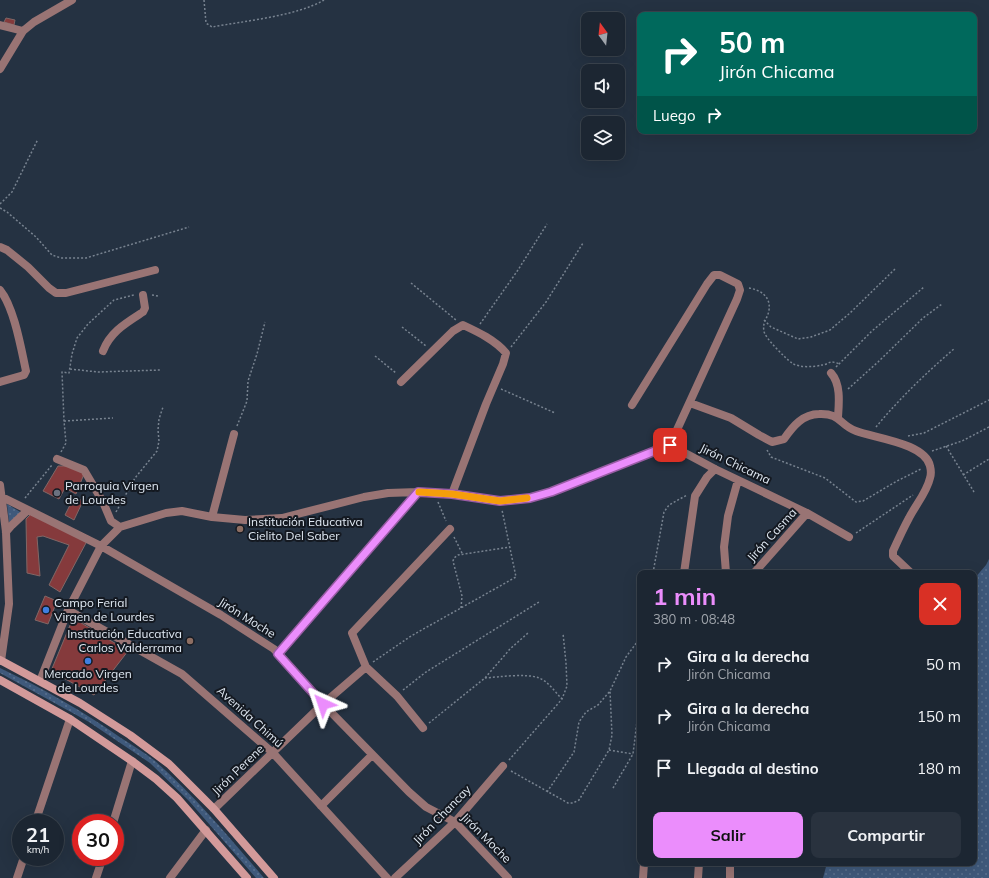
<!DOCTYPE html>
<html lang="es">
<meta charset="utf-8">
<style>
body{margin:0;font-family:Mulish,sans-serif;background:#29323e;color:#f1f3f6;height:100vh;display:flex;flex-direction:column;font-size:15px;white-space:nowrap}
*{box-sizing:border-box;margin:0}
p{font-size:13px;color:#a0a5ac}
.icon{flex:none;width:22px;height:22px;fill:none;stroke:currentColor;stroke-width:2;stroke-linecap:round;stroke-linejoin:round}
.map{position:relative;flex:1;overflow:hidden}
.details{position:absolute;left:637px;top:570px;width:340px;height:296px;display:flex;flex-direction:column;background:#1c2632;border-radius:8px;box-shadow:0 4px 16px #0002,0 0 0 1px #3a434d}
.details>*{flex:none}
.top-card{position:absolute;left:637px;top:12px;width:340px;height:122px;border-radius:8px;box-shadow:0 4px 16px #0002,0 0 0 1px #3a434d;background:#00695c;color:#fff;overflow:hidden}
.needle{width:26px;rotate:345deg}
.buttons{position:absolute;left:581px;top:12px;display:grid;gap:8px}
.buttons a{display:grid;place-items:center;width:44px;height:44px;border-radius:8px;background:#1c2632;box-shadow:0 4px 16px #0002,0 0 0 1px #3a434d;font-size:20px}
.speed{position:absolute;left:12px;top:814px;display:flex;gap:8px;font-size:20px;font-weight:700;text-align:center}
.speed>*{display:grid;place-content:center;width:52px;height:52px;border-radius:50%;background:#1c2632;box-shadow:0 4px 16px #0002,0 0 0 1px #3a434d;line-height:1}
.speed small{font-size:10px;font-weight:400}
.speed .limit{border:6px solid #d22;background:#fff;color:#111}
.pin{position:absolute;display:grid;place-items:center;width:34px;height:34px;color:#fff;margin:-17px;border-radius:8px;box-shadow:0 2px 6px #0006}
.me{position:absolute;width:44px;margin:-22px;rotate:318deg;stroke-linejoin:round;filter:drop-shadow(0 0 3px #0008)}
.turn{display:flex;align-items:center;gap:14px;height:84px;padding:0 16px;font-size:18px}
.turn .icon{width:52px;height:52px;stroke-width:2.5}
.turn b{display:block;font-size:28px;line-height:34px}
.then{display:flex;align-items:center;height:38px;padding:0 16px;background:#0003;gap:8px;font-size:15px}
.round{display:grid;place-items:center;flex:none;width:42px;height:42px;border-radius:8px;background:#29323e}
.summary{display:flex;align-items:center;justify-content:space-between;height:68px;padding:0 16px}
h1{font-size:24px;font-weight:700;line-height:30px;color:#eb8dfc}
.action{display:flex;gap:8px;margin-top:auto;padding:8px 16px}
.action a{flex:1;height:46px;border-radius:8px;background:#eb8dfc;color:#111;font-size:16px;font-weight:700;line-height:46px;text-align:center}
.action a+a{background:#29323e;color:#f1f3f6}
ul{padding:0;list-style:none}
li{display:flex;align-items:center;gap:12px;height:52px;padding:0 16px}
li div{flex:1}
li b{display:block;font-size:15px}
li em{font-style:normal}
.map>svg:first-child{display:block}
</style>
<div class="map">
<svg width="989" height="878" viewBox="0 0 989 878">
<defs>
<pattern id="grass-dots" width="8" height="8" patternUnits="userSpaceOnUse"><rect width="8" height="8" fill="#3f597b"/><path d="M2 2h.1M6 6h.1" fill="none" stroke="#5a718e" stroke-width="1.8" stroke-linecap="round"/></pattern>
</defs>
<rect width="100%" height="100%" fill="#253242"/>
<path fill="url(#grass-dots)" d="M7,504L22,513L9,522Z
M989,559V878H823L827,863H974V579L986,565Z
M0,668C42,688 83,711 121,738C132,745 144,752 154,760C195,796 229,837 264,878H256L189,801L150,763L89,722L0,673Z"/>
<path fill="#853a3c" stroke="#816766" d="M6,18L15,20L14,25L4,22Z
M58,466H73L84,474L76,494L65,488L59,499L43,491Z
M74,497L83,501L74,520L65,515Z
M32,513L87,541L60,592L49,585L69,545L43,536L37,537L40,576L27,573L26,519Z
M45,596L57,601L48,624L35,620Z
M73,618L128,651L94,695L51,671Z"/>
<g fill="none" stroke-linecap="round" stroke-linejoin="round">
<path stroke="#788390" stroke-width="1.5" stroke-dasharray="2 2" stroke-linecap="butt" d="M204,0L206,23L212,27C244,21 297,16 324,0
M0,204L12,192L38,139
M0,208L7,212L36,237L52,255L61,258H86L189,227
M411,283L456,320
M749,288C761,290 771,297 769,310C768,318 762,322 764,331C764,337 786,359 792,363C799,368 814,367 822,365C825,365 828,363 831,362C834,362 837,363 840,364
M152,295L158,296
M764,320L771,327L798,339L811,337L830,330L850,313L895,269
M480,324L518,270L547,224
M402,327L426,346
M511,347L546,302L583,243
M375,356L396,373
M836,367L872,331L924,287
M70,369L98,372L161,370
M501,389L555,413
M848,389L878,362L923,318L942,304
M64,421L113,418
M237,426L247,401L248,381L257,354L265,322
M876,427C900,398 926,373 955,348
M908,436L924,433L989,400
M946,446L974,492
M767,450L771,457L825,478L856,502L863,501L897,481L921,469
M932,451L962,441L989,427
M61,452L66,443L64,421L62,372L69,373L72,354L77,338L88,324L114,300L134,295
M963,475L989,459
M25,498L52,465
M438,502L446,521
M116,512L135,478L157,451L159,441L158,430L159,419L163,407
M856,533L913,495
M454,537L463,555
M653,573L664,512L669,505L687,495
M461,608L462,596L453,561L454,558L458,555L510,547
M373,662L411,636L516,577L502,510
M485,678C498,677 527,673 539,678C548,681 555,692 562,699
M403,690L426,672L539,602
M429,723L485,678L510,649L528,633
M609,750L633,754
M509,760L562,699L567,686L566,663L563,633
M511,771L568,803H573L579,800L609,750L612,735L610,691
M613,788L633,754L640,697
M547,792L574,752L579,722L586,712L598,705L610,691L626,657L640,638"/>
<path stroke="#997474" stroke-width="8" d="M0,25L23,31
M0,69L23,31L34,22L72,0
M0,247L7,250L28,267L49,288L56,293H66L155,270
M0,290C14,307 21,348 26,371L24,375L0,382
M103,351C110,332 126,323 143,312L145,308L143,295
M831,373C841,384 839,403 838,417
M401,382L453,331L463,325C478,332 495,340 506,353L503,364L486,404L452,494
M690,403L731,418L759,435L772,442L784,439C793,426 803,414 819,414C841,413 839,425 856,431C874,438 925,443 930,466C931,470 931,475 930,478C927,492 915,506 909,518C903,529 898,540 893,551V556L911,573
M632,405L707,284L714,275H720L738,284L740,290L737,299L670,445
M57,459L84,470L103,502L111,521L120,527
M0,485L6,532L9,604L1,661
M2,497L101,546L221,615L274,649L323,704L409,792L426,807L455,822L508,878
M212,517L234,434
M6,532L12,525L28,510
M684,573L695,496L707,477L715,469
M726,573L724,547L728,516L738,480
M754,573L807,513
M68,610L182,674L273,753L387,878
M278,654L418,492
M40,681L68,610L101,546L120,527L166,513L182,511L212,517L245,520L282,518L364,497L388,493L418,492L452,494L500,501L530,498L551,492L670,445L715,469L807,513L849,537
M423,728L397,696L366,667L352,633L450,529
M321,806L372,755
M214,809L323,704L366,667
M35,823L70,719
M113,823L132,761
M730,863V878
M17,878L24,857
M96,878L103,857
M170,878L206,830
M395,878L455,822L503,766
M643,878L644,863
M698,878L699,863"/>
<path stroke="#d39a9a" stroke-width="8" d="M0,660L80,703L130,735L169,764L214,809L274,878
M0,680L70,719L132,761L156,779L177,798L247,878"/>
</g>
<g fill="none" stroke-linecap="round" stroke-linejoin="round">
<g stroke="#995ca4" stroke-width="10">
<path id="route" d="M323,704L278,654L418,492L452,494L500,501L530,498L551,492L670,445"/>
</g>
<use href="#route" stroke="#eb8dfc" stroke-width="7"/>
<path stroke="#f59e0b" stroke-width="7" d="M419,492L452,494L500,501L527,498"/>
</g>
<circle fill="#6b7280" stroke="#141921" stroke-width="1.5" cx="57" cy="493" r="4"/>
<g fill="#8d6e63" stroke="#141921" stroke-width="1.5">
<circle cx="240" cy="529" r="4"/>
<circle cx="190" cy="641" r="4"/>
</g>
<g fill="#3f7fe0" stroke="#141921" stroke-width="1.5">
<circle cx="46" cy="610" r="4"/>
<circle cx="88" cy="661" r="4"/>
</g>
<g text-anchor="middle" stroke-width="4" stroke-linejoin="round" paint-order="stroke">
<g font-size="12" fill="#e0e9f3" stroke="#141921">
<text transform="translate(735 464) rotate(26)" y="4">Jirón Chicama</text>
<text transform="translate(772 535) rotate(-48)" y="4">Jirón Casma</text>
<text transform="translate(247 618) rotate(32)" y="4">Jirón Moche</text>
<text transform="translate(250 717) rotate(42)" y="4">Avenida Chimú</text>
<text transform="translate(238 770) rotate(-44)" y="4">Jirón Perene</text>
<text transform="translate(442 815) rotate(-46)" y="4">Jirón Chancay</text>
<text transform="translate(486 838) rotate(45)" y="4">Jirón Moche</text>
</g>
<g font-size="12" fill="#e0e9f3" stroke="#141921" text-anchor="start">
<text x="65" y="490">Parroquia Virgen<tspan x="65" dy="14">de Lourdes</tspan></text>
<text x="248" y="526">Institución Educativa<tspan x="248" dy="14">Cielito Del Saber</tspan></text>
<text x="54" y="607">Campo Ferial<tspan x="54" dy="14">Virgen de Lourdes</tspan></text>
<text x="182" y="638" text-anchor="end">Institución Educativa<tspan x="182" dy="14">Carlos Valderrama</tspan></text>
<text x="88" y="678" text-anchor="middle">Mercado Virgen<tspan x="88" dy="14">de Lourdes</tspan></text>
</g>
</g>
</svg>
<div class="buttons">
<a><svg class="needle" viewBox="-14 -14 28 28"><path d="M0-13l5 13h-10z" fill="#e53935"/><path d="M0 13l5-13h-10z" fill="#a0a5ac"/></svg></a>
<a><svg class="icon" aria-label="sound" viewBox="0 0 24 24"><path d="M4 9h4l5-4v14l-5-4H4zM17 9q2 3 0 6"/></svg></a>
<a><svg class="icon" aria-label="layers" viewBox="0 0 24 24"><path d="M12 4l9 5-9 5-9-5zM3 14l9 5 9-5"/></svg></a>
</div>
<div class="speed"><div>21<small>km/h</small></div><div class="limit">30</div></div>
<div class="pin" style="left:670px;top:445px;background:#d93025"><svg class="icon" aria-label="arrive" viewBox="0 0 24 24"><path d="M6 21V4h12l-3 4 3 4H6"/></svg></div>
<svg class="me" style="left:323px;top:704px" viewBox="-20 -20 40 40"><path d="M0-17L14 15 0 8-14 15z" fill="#eb8dfc" stroke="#fff" stroke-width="4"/></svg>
<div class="top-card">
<div class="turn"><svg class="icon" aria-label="right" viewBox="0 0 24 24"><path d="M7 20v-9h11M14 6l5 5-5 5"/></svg><div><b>50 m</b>Jirón Chicama</div></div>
<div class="then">Luego<svg class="icon" aria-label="right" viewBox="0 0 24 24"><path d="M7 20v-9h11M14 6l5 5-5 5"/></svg></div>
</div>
<section class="details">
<div class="summary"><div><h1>1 min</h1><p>380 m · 08:48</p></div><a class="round" style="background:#d93025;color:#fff"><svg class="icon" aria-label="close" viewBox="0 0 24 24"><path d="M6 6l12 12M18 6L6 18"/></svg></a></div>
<ul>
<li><svg class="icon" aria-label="right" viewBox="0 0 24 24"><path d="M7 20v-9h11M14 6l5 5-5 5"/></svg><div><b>Gira a la derecha</b><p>Jirón Chicama</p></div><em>50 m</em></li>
<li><svg class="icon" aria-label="right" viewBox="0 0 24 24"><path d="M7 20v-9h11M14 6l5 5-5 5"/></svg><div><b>Gira a la derecha</b><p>Jirón Chicama</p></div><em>150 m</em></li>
<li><svg class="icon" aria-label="arrive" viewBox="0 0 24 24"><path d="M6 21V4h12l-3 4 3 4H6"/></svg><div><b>Llegada al destino</b></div><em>180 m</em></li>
</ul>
<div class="action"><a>Salir</a><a>Compartir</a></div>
</section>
</div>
